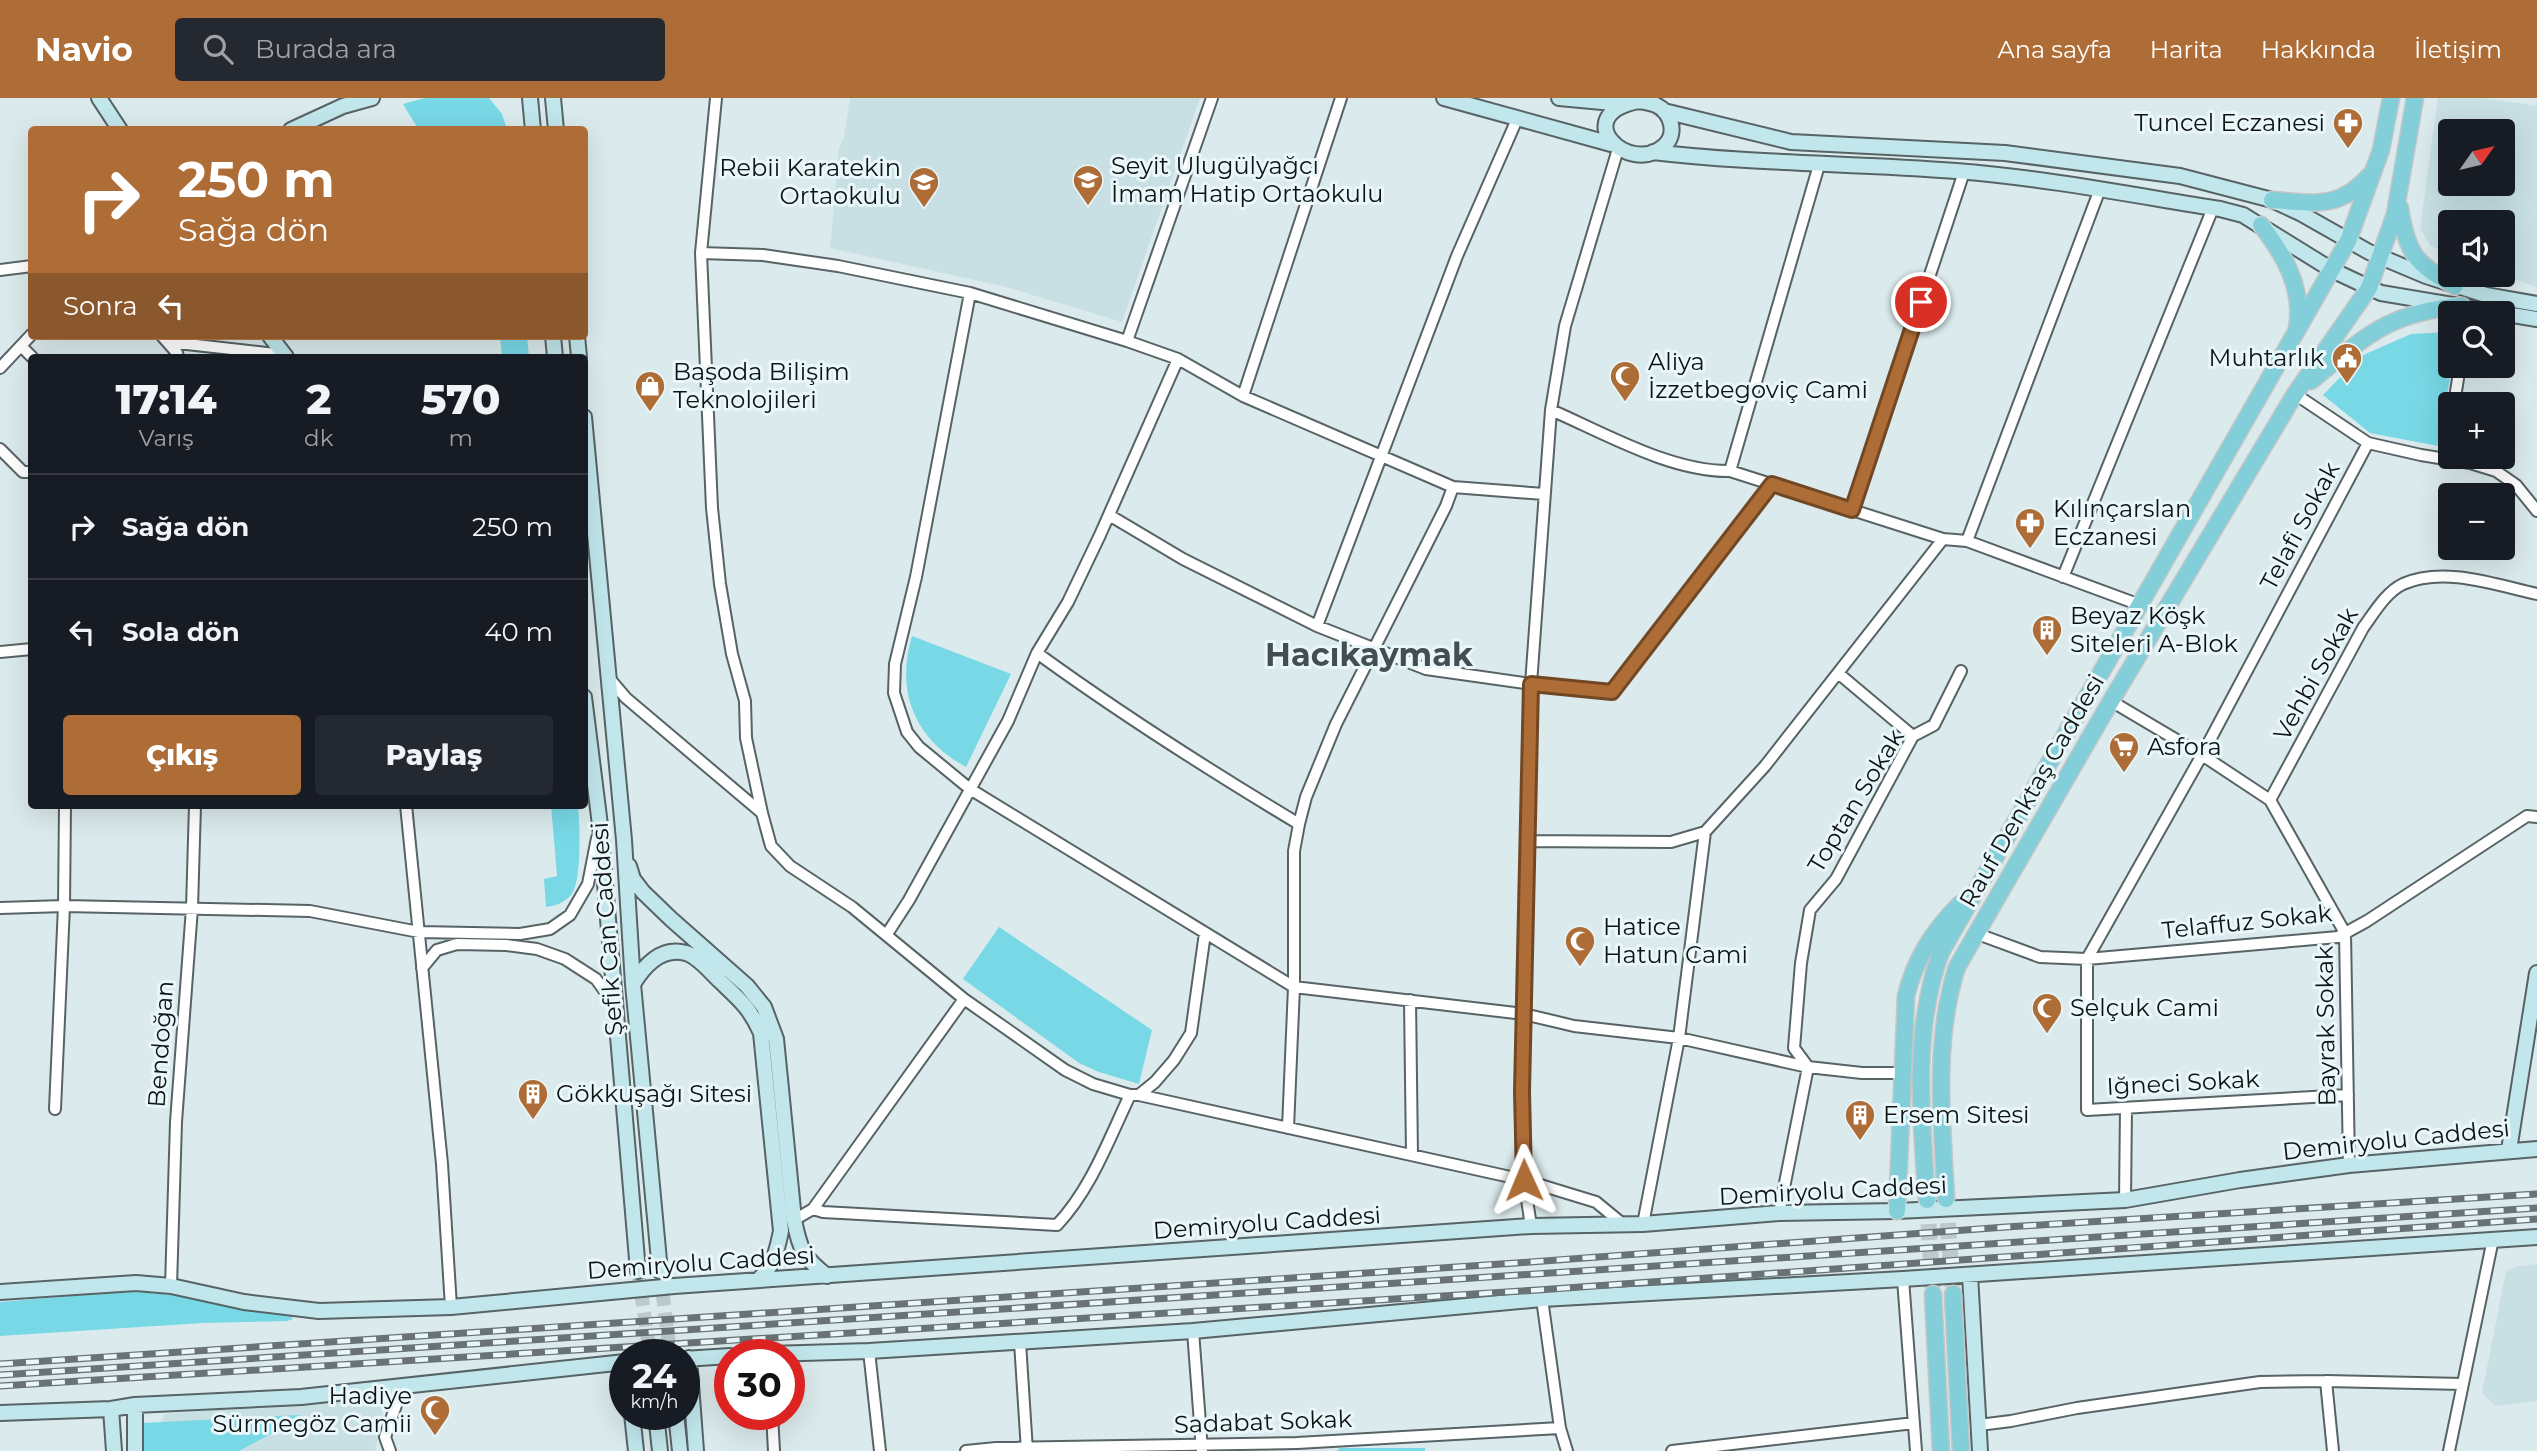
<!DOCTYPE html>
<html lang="tr">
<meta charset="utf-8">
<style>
body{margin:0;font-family:Montserrat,sans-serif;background:#242831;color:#f1f3f6;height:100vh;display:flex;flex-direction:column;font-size:26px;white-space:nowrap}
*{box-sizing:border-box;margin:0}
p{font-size:23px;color:#9ea1a6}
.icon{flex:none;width:38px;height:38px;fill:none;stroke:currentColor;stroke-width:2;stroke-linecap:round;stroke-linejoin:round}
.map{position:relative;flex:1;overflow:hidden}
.sheet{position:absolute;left:28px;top:256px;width:560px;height:455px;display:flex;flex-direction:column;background:#171b24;border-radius:7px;box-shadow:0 7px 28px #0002}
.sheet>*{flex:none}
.top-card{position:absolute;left:28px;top:28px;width:560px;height:214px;border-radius:7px;box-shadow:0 7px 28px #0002;background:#ae6d37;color:#fff;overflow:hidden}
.needle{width:46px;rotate:56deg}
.controls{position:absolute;left:2438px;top:21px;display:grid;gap:14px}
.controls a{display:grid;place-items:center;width:77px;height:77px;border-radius:7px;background:#171b24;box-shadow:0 7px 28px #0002;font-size:35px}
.speed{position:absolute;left:609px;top:1241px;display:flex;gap:14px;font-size:35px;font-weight:700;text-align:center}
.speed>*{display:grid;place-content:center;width:91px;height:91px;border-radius:50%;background:#171b24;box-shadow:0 7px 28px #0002;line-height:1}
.speed small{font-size:18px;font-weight:400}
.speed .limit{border:10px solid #d22;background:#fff;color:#111}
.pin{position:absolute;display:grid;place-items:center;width:60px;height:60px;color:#fff;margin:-30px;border:4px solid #fff;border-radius:50%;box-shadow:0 2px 7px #0007}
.me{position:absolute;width:77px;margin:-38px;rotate:359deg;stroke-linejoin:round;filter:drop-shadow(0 0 5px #0008)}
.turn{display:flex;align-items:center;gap:24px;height:147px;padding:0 35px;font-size:32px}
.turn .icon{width:91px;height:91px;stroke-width:2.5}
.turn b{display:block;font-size:49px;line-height:60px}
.then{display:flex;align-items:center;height:66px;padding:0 35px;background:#0003;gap:14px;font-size:26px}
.eta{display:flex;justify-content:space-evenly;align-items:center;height:119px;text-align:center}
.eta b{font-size:42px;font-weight:800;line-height:49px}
.button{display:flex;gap:14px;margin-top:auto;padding:14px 35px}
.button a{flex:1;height:80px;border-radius:7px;background:#ae6d37;color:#fff;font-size:28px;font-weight:800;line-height:80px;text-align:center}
.button a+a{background:#242831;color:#f1f3f6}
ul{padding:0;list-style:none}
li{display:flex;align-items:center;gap:21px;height:105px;padding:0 35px;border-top:2px solid #363941}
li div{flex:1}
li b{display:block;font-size:26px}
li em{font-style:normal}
header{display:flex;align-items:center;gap:42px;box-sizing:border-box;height:98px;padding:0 35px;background:#ae6d37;color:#fff}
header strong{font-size:33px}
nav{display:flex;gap:38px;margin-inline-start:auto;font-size:24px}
.search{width:490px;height:63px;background:#242831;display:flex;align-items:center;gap:18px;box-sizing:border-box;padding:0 24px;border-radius:7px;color:#9ea1a6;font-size:26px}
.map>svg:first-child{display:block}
</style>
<header>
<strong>Navio</strong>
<div class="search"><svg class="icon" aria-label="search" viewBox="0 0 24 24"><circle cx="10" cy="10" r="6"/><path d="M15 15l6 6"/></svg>Burada ara</div>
<nav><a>Ana sayfa</a><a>Harita</a><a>Hakkında</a><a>İletişim</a></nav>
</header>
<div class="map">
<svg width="2537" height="1353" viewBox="0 0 2537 1353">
<rect width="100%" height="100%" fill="#dbeaec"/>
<path fill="#c8e0e4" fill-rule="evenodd" d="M850,0H1200L1122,224L1006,189L830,150L839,50L844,39Z
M2438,0H2483L2537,8V189L2502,177V124H2450V158L2430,147L2420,130ZM2502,33V86H2450V33Z
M2537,1166V1303L2496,1308L2482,1295L2506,1173L2518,1168Z
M387,1296L375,1353H145L165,1316Z"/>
<path fill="#78d8e6" d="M425,0H489L502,16L507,31H422L417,29L403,6Z
M2450,234V268H2452L2438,348L2370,335L2323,297L2361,258L2411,236Z
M500,238H527L529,259H502Z
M912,538L1011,576L966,669C915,641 895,594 912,538Z
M551,707H578C580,724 582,784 571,797C564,805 555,808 546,809L544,781L557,778Z
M999,829L1152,932L1139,986L1099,974L1079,965L963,881Z
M130,1193L182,1198L288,1215L293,1221L287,1223L203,1225L0,1238V1204Z
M300,1317L276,1333L239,1353H143L141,1325Z
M1340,1350H1425V1353H1337Z"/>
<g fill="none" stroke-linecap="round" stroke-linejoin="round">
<path stroke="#bccacc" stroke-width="14" stroke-dasharray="14 7" stroke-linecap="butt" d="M638,1173L650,1256
M660,1173L670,1256"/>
<path stroke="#bccacc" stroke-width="16" stroke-dasharray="16 8" stroke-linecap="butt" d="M1946,1101L1953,1196
M1927,1102L1933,1196"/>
<g stroke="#576365" stroke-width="14">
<path id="street" d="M716,0L701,155L712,410L720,486L732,556L745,603L746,640L762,715
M701,155L763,157L838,168L970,195L1127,243L1212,0
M0,172L32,168
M970,195L916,479L895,566L894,595L907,634L919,649L970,691L1294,889L1524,916L1574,928L1679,940L1808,969L1862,975H1902
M162,238L177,255L178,259
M1127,243L1178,261L1243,298L1453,389L1544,396
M169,244L284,257
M21,248L32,259
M0,270L32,236
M2295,296L2368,345L2421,357L2470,365L2496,373L2516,387L2537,413
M1243,298L1341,0
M2454,306L2460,268
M1551,312C1604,335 1671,374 1730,373L1943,441L1967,443L2140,507
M0,351L23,374H32
M2445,361L2450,329
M1730,373L1819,67
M1852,412L1964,74
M1109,417L1183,461L1317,528L1426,571L1531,586L1612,594L1772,386
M1967,443L2100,91
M2063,479L2213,110
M1317,528L1457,158L1518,19
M0,554L32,551
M1037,555C1121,616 1209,672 1299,726
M1838,575L1913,638
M609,580L626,600L762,715L771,748L790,768L852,809L964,901L1065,972L1093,986L1130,997H1139L1524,1082L1596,1104L1624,1127
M2111,603L2202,657L2270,702L2345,835L2349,1067
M2270,702L2363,530C2374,515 2386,494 2403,486C2444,468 2496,487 2537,496
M406,707L442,1066L451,1209
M1527,743L1671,744L1705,734L1765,668L1943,441
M0,810L64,808L310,813L419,834L520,836L550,831L570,817L588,786L597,740
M1975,835L2040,859L2087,861L2338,839L2367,823L2527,718L2537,719
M887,836L909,802L1008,623L1037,555L1068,504L1100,437L1178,261
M422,870L437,852L457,846L506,847L537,851L565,861L596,881L614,906
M1410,902L1412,1057
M1139,997L1155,984L1174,962L1191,935L1205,835
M2348,997L2087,1012V861L2202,657L2368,345
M55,1011L64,808L65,707
M1288,1030L1294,889V753L1299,726L1306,699L1336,626L1446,408L1453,389
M2125,1102L2126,1010
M813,1111L823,1114L1057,1127C1091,1091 1109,1041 1130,997
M1779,1115L1808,969L1794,950L1801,865L1810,812L1836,781L1913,638L1934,627L1961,573
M794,1122L813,1111L964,901
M1643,1126L1679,940L1705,734
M1531,1128L1524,1082L1522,993L1531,586L1551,312L1565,228L1618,51
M1903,1181L1916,1353
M171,1188L176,1024L192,810L195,707
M1542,1201L1560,1330L1567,1353
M1193,1233L1202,1352
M1020,1244L1027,1353
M869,1253L880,1353
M2326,1283L2333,1353
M772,1316L774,1353
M1979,1327L2011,1323L2077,1310L2260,1284L2326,1283L2463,1286
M390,1353L385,1339L403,1287
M966,1353L996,1350L1297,1345L1560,1330
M1672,1353L1914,1325
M2449,1353L2493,1141"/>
</g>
<g stroke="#576365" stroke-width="18">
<path id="secondary" d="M99,0L120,32
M530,0L533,32
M553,0L556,32
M1444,0L1611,46
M1559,0L1624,6
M1639,3C1644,4 1651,5 1656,7C1671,14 1678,36 1664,48C1628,79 1567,17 1639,3Z
M1664,13L1791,44L2005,55L2180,78L2272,102L2300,115L2369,154L2426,178L2486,197L2537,206
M291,32L343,8L372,0
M1653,54C1754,66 1855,65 1956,73C2045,80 2132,97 2220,111L2243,117L2332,172L2381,195L2537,221
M270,238L286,259
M553,238L555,259
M577,238L579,259
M584,319L624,742L633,886L660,1173
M584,599L600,727L638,1173
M629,768L633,781L643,794L671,821L747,888L764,909L776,941L794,1122C800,1152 803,1159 827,1178
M633,886C644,868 661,848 686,855C699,859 711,875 720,883C740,902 750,910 761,935L781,1133C777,1152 774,1168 758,1182
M2509,1052L2537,875
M1970,1177L1980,1353
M0,1194L136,1185L171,1188L244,1204L319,1213L451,1209L674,1188L1531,1128L1643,1126L1779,1115L1897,1113L2125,1102L2240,1082L2349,1067L2537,1051
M770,1256L869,1253L1193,1233L1542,1201L1903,1181L2537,1139
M689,1260L696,1353
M684,1261L730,1258
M135,1307V1353
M111,1311L114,1353
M0,1315L111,1311L135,1307L301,1299L625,1264
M632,1316L636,1353
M656,1316L660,1353
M676,1316L680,1353"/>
</g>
<g stroke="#c5c6c7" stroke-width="19">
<path id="primary" d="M2272,102C2314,105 2339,112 2370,77
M2400,110C2407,156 2415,165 2455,188
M2261,127C2284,157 2304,190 2297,230
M2311,283C2365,239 2388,214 2462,208
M1946,1101C1942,1024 1933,943 1957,869L2111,603L2295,296L2369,190L2395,116L2415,0
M1927,1102C1921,1022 1912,931 1941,854L2348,143L2381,52L2391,0
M1897,1113L1906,898C1915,861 1933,833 1960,806
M1933,1196L1941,1353
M1953,1196L1961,1353"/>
</g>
<use href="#street" stroke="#fff" stroke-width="10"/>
<use href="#secondary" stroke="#c1e7ec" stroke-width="14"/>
<use href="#primary" stroke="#82cfd9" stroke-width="16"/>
<g stroke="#697274" stroke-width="7">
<path id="rail" d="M0,1266L1516,1165L2006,1129L2537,1096
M0,1277L2537,1110
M0,1288L1538,1192L2537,1121"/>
</g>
<use href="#rail" stroke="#e9f7fa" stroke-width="4.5" stroke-dasharray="13" stroke-linecap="butt"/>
</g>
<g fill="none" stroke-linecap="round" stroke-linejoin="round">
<g stroke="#714724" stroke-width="18">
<path id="route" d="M1524,1082L1522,993L1531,586L1612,594L1772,386L1852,412L1921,204"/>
</g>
<use href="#route" stroke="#ae6d37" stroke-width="12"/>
</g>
<defs>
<g id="pharmacy-pin" transform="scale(1.575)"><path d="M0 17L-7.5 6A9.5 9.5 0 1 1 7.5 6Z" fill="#ae6d37" stroke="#e9f7fa"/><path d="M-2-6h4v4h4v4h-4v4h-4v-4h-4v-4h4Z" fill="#fff"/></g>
<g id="school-pin" transform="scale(1.575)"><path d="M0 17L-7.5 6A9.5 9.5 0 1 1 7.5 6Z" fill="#ae6d37" stroke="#e9f7fa"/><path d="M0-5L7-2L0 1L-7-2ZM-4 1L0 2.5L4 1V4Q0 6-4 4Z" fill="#fff"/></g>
<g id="civic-pin" transform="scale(1.575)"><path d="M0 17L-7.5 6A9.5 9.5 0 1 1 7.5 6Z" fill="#ae6d37" stroke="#e9f7fa"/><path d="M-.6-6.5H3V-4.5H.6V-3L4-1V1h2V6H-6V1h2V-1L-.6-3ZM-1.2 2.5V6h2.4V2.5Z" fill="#fff"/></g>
<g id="mosque-pin" transform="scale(1.575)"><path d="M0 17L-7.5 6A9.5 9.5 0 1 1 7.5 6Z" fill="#ae6d37" stroke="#e9f7fa"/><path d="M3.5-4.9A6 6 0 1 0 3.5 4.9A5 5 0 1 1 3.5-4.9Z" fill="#fff"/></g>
<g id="shop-pin" transform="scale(1.575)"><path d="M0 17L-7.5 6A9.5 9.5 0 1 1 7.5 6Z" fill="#ae6d37" stroke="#e9f7fa"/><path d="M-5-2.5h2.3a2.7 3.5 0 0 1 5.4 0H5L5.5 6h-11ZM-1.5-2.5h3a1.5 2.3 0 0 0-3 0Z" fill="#fff"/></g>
<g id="building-pin" transform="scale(1.575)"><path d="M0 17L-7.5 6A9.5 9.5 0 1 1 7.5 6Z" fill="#ae6d37" stroke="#e9f7fa"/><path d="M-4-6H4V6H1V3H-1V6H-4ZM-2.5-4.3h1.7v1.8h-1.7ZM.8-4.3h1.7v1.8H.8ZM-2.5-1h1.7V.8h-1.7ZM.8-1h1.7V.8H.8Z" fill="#fff"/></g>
<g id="supermarket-pin" transform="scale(1.575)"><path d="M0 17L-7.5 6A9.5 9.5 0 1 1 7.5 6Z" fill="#ae6d37" stroke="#e9f7fa"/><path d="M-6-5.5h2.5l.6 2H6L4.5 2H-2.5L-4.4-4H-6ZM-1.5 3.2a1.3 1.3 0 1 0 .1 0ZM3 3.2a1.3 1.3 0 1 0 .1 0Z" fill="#fff"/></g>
</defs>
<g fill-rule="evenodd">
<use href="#pharmacy-pin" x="2348" y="25"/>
<use href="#school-pin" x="1088" y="82"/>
<use href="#school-pin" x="924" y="84"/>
<use href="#civic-pin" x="2347" y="260"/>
<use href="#mosque-pin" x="1625" y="278"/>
<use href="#shop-pin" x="650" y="288"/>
<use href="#pharmacy-pin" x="2030" y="425"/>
<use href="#building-pin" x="2047" y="532"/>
<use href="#supermarket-pin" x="2124" y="649"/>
<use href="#mosque-pin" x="1580" y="843"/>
<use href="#mosque-pin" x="2047" y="910"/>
<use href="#building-pin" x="533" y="996"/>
<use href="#building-pin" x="1860" y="1017"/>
<use href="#mosque-pin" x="435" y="1312"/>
</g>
<g text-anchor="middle" stroke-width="6" stroke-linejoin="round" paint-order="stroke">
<g font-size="24" fill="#0e1314" stroke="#e9f7fa" text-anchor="start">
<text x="2325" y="33" text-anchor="end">Tuncel Eczanesi</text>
<text x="1111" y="76">Seyit Ulugülyağcı<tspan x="1111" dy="28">İmam Hatip Ortaokulu</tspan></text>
<text x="901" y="78" text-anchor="end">Rebii Karatekin<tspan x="901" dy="28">Ortaokulu</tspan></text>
<text x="2324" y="268" text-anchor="end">Muhtarlık</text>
<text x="1648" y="272">Aliya<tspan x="1648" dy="28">İzzetbegoviç Cami</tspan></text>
<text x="673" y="282">Başoda Bilişim<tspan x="673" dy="28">Teknolojileri</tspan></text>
<text x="2053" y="419">Kılınçarslan<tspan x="2053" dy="28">Eczanesi</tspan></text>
<text x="2070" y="526">Beyaz Köşk<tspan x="2070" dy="28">Siteleri A-Blok</tspan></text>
<text x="2147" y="657">Asfora</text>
<text x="1603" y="837">Hatice<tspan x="1603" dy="28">Hatun Cami</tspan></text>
<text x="2070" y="918">Selçuk Cami</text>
<text x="556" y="1004">Gökkuşağı Sitesi</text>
<text x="1883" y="1025">Ersem Sitesi</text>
<text x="412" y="1306" text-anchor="end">Hadiye<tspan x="412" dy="28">Sürmegöz Camii</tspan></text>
</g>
<g font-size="24" fill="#0e1314" stroke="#e9f7fa">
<text transform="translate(2300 428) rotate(-62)" y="8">Telafi Sokak</text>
<text transform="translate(2316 576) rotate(-61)" y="8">Vehbi Sokak</text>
<text transform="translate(2032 693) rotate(-60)" y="8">Rauf Denktaş Caddesi</text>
<text transform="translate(1856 703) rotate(-59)" y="8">Toptan Sokak</text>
<text transform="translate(2247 824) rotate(-6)" y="8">Telaffuz Sokak</text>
<text transform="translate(607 831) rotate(-94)" y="8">Şefik Can Caddesi</text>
<text transform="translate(2326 928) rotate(-91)" y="8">Bayrak Sokak</text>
<text transform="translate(161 946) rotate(-86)" y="8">Bendoğan</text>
<text transform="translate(2183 985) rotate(-3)" y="8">Iğneci Sokak</text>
<text transform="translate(2396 1042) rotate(-6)" y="8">Demiryolu Caddesi</text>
<text transform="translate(1833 1093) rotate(-3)" y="8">Demiryolu Caddesi</text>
<text transform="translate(1267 1125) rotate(-4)" y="8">Demiryolu Caddesi</text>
<text transform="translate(701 1165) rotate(-4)" y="8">Demiryolu Caddesi</text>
<text transform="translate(1263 1324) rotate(-2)" y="8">Sadabat Sokak</text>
</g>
<g font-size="32" font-weight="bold" fill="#424e50" stroke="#e9f7fa">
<text x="1369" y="568">Hacıkaymak</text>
</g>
</g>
</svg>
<div class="controls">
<a><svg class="needle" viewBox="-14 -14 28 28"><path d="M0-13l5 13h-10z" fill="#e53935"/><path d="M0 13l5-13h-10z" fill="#9ea1a6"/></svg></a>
<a><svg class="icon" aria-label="sound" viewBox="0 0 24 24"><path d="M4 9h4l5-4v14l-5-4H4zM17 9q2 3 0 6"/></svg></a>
<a><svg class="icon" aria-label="search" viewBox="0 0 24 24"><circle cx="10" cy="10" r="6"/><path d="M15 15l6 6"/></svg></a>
<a>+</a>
<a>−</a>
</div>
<div class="speed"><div>24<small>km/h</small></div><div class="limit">30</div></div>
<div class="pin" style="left:1921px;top:204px;background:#d93025"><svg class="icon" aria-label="arrive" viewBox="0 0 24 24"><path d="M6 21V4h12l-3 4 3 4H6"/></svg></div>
<svg class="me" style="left:1524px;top:1082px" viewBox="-20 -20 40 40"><path d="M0-17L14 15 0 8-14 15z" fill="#ae6d37" stroke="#fff" stroke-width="4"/></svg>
<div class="top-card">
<div class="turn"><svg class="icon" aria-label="right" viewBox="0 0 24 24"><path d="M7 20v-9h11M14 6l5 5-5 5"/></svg><div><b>250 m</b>Sağa dön</div></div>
<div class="then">Sonra<svg class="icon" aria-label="left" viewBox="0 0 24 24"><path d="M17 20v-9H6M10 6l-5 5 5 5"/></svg></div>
</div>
<section class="sheet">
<div class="eta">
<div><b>17:14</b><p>Varış</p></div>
<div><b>2</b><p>dk</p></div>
<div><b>570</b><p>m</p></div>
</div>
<ul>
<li><svg class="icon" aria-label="right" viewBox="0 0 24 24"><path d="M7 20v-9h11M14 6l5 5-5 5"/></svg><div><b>Sağa dön</b></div><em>250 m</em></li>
<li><svg class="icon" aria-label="left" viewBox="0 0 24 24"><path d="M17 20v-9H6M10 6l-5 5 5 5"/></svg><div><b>Sola dön</b></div><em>40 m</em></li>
</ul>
<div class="button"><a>Çıkış</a><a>Paylaş</a></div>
</section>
</div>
